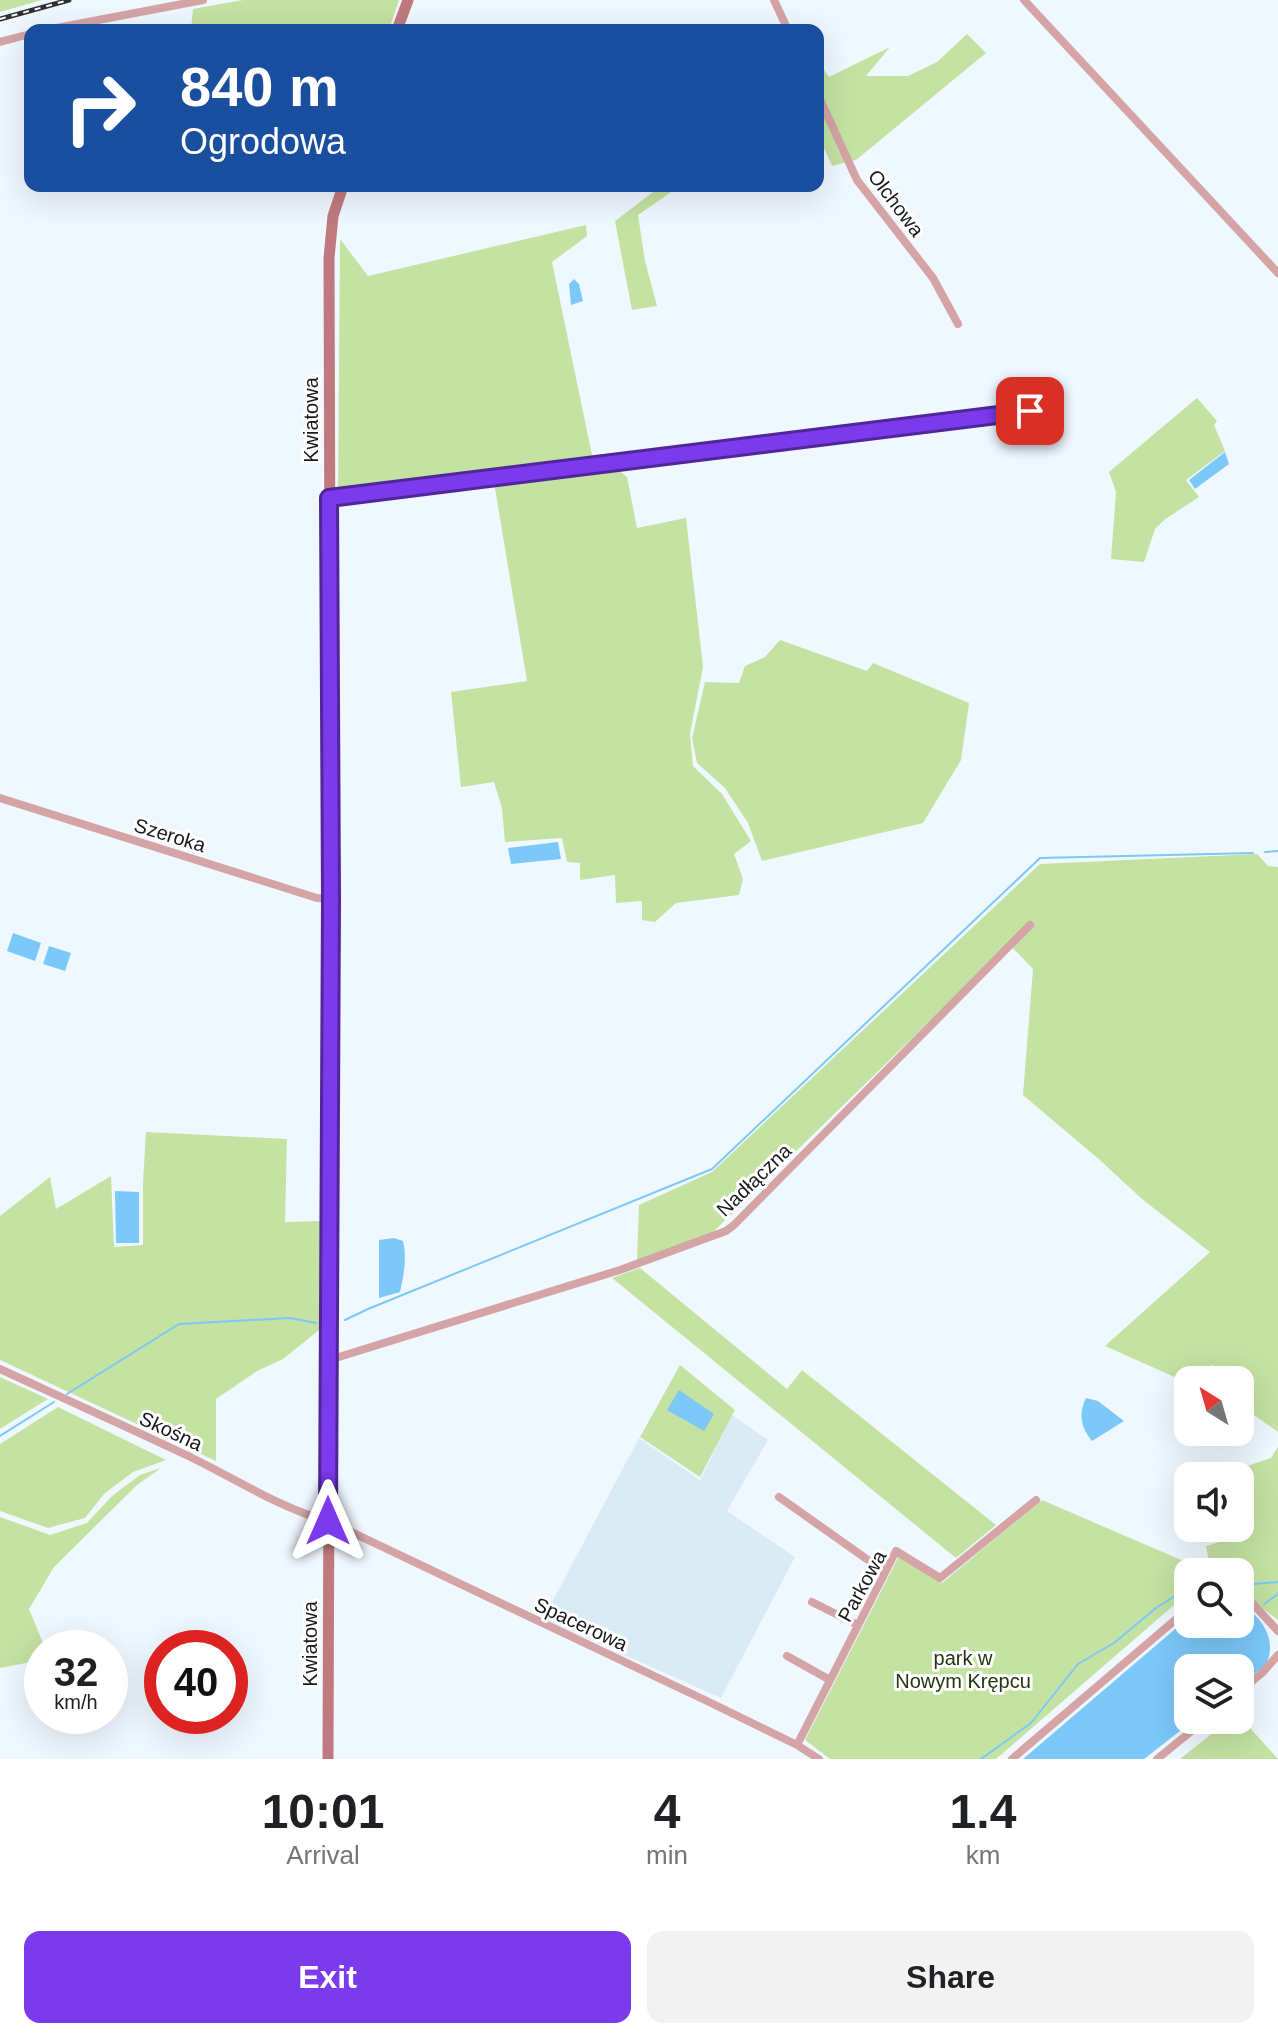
<!DOCTYPE html>
<meta charset="utf-8">
<style>
body{margin:0;font-family:Arial,sans-serif;background:#f2f2f2;color:#202124;height:100vh;display:flex;flex-direction:column;font-size:30px;white-space:nowrap}
*{box-sizing:border-box;margin:0}
p{font-size:26px;color:#757577}
.icon{flex:none;width:44px;height:44px;fill:none;stroke:currentColor;stroke-width:2;stroke-linecap:round;stroke-linejoin:round}
.map{position:relative;height:1759px;overflow:hidden}
.drawer{display:flex;flex-direction:column;background:#fff;flex:1}
.drawer>*{flex:none}
.guide{position:absolute;left:24px;top:24px;width:800px;height:168px;border-radius:16px;box-shadow:0 8px 32px #0002;background:#1a4fa0;color:#fff;overflow:hidden}
.needle{width:52px;rotate:323deg}
.buttons{position:absolute;left:1174px;top:1366px;display:grid;gap:16px}
.buttons a{display:grid;place-items:center;width:80px;height:80px;border-radius:16px;background:#fff;box-shadow:0 8px 32px #0002;font-size:40px}
.speed{position:absolute;left:24px;top:1630px;display:flex;gap:16px;font-size:40px;font-weight:700;text-align:center}
.speed>*{display:grid;place-content:center;width:104px;height:104px;border-radius:50%;background:#fff;box-shadow:0 8px 32px #0002;line-height:1}
.speed small{font-size:20px;font-weight:400}
.speed .limit{border:12px solid #d22;background:#fff;color:#111}
.pin{position:absolute;display:grid;place-items:center;width:68px;height:68px;color:#fff;margin:-34px;border-radius:16px;box-shadow:0 4px 12px #0006}
.me{position:absolute;width:88px;margin:-44px;rotate:0deg;stroke-linejoin:round;filter:drop-shadow(0 0 6px #0008)}
.turn{display:flex;align-items:center;gap:28px;height:168px;padding:0 24px;font-size:36px}
.turn .icon{width:104px;height:104px;stroke-width:2.5}
.turn b{display:block;font-size:56px;line-height:68px}
.eta{display:flex;justify-content:space-evenly;align-items:center;height:136px;text-align:center}
.eta b{font-size:48px;font-weight:700;line-height:56px}
.cta{display:flex;gap:16px;margin-top:auto;padding:16px 24px}
.cta a{flex:1;height:92px;border-radius:16px;background:#7c3aed;color:#fff;font-size:32px;font-weight:700;line-height:92px;text-align:center}
.cta a+a{background:#f2f2f2;color:#202124}
.map>svg:first-child{display:block}
</style>
<div class="map">
<svg width="1278" height="1759" viewBox="0 0 1278 1759">
<rect width="100%" height="100%" fill="#f0f8ff"/>
<path fill="#dbebf6" d="M732,1415L768,1440L727,1511L795,1557L721,1698L543,1619L639,1438L700,1480Z"/>
<path fill="#c4e2a2" d="M0,0H42L0,12Z
M243,0H399L389,30H191L193,9Z
M967,34L986,53L856,160L832,166L818,135V61L829,77L890,47L866,76H908L937,62Z
M661,186H680L638,215L645,261L657,306L632,310L615,221Z
M586,225L587,236L552,262L593,460L383,487L338,495L340,239L368,276Z
M1197,398L1217,421L1214,425L1225,451L1186,480L1199,497L1164,520L1155,529L1144,562L1111,559L1116,492L1109,472Z
M613,466L627,477L637,528L686,518L703,667L690,734L693,766L722,794L751,841L734,854L743,879L739,895L676,903L655,922L642,920V901L616,903L615,875L580,880V863L567,862L562,838L505,842L502,808L494,782L461,787L451,692L527,681L494,482Z
M780,640L867,671L873,663L969,703L961,760L923,823L762,861L748,823L725,788L697,763L692,738L705,682L739,683L745,666L765,657Z
M1257,854L1268,866L1278,867V1432L1254,1415L1240,1408V1380H1223L1224,1369L1211,1365L1200,1380H1188V1383L1105,1346L1210,1252L1142,1199L1101,1161L1023,1095L1033,969L1009,944L713,1232L637,1260L639,1205L712,1172L1040,864Z
M146,1132L287,1139L285,1222L324,1221L323,1327L283,1359L257,1371L216,1399V1461L0,1360V1216L50,1177L56,1209L111,1176L114,1247L143,1245V1183Z
M640,1268L787,1389L802,1370L996,1525L956,1558L612,1278Z
M680,1365L735,1410L700,1477L640,1437Z
M0,1377L48,1399L0,1429Z
M58,1407L166,1460L133,1472L104,1494L85,1518L48,1528L0,1511V1444Z
M1278,1447V1620L1240,1592V1572H1211L1206,1546L1248,1534L1240,1524V1476H1217L1271,1458Z
M161,1468L137,1485L54,1567L29,1609L45,1648H42V1660L0,1668V1517L50,1535L87,1523L112,1496L140,1475Z
M1042,1500L1209,1572H1188V1593L996,1759H830L805,1740L899,1556L942,1583Z
M1240,1717L1278,1759H1180L1229,1720H1240Z"/>
<path fill="#7bc8f9" d="M574,279L579,284L583,301L571,305L569,284Z
M1225,452L1229,464L1195,489L1189,480Z
M558,842L561,859L511,864L508,848Z
M13,933L41,943L35,961L7,951Z
M49,946L71,953L65,971L43,964Z
M115,1191L139,1192V1243H116Z
M394,1238L403,1241C407,1257 404,1275 400,1292L379,1298V1240Z
M679,1390L714,1414L704,1431L667,1410Z
M1086,1398L1098,1401L1124,1421L1092,1441C1081,1428 1078,1414 1086,1398Z
M1240,1605C1262,1615 1278,1641 1266,1664C1258,1672 1248,1678 1240,1684V1668H1188V1720H1194L1144,1759H1023L1188,1618V1624H1240Z"/>
<g fill="none" stroke-linecap="round" stroke-linejoin="round">
<path stroke="#7bc8f9" stroke-width="2" d="M1265,852L1278,851
M345,1320L368,1309L712,1169L1040,858L1253,853
M67,1394L179,1324L290,1318L316,1323
M0,1436L54,1402
M1240,1585L1278,1582
M1264,1604L1278,1594
M981,1759L1031,1723L1078,1664L1114,1643L1156,1608L1188,1588"/>
<path stroke="#d4a4a6" stroke-width="8" d="M774,0L788,30
M1024,0L1278,273
M46,30L203,0
M0,42L30,34
M818,95L857,180L933,278L958,324
M329,498L1030,411
M0,798L317,898L331,899
M329,1360L620,1270L726,1231L734,1225L1030,925
M0,1369C61,1397 123,1425 184,1454C229,1475 281,1509 328,1521L709,1702L797,1745L819,1759
M779,1497L885,1572
M1240,1598L1253,1604L1278,1631
M812,1602L858,1625
M787,1656L830,1680
M1240,1691L1262,1673L1278,1655
M797,1745L896,1551L940,1578L1036,1500
M1012,1759L1188,1609
M1157,1759L1205,1720"/>
<path stroke="#c07a7f" stroke-width="11" d="M397,30L408,0
M328,1759L331,899L329,258L333,216L343,186"/>
<g stroke="#2e3134" stroke-width="5">
<path id="rail" d="M0,19L69,0"/>
</g>
<use href="#rail" stroke="#fff" stroke-width="2" stroke-dasharray="6" stroke-linecap="butt"/>
</g>
<g fill="none" stroke-linecap="round" stroke-linejoin="round">
<g stroke="#51269a" stroke-width="20">
<path id="route" d="M328,1521L331,899L329,498L1030,411"/>
</g>
<use href="#route" stroke="#7c3aed" stroke-width="14"/>
</g>
<g text-anchor="middle" stroke-width="6" stroke-linejoin="round" paint-order="stroke">
<g font-size="20" fill="#17191c" stroke="#fff">
<text transform="translate(896 203) rotate(53)" y="7">Olchowa</text>
<text transform="translate(311 420) rotate(-90)" y="7">Kwiatowa</text>
<text transform="translate(170 835) rotate(17)" y="7">Szeroka</text>
<text transform="translate(754 1180) rotate(-44)" y="7">Nadłączna</text>
<text transform="translate(171 1431) rotate(25)" y="7">Skośna</text>
<text transform="translate(862 1586) rotate(-61)" y="7">Parkowa</text>
<text transform="translate(581 1624) rotate(25)" y="7">Spacerowa</text>
<text transform="translate(310 1644) rotate(-90)" y="7">Kwiatowa</text>
</g>
<g font-size="20" fill="#26350f" stroke="#fff">
<text x="963" y="1665">park w<tspan x="963" dy="23">Nowym Krępcu</tspan></text>
</g>
</g>
</svg>
<div class="buttons">
<a><svg class="needle" viewBox="-14 -14 28 28"><path d="M0-13l5 13h-10z" fill="#e53935"/><path d="M0 13l5-13h-10z" fill="#757577"/></svg></a>
<a><svg class="icon" aria-label="sound" viewBox="0 0 24 24"><path d="M4 9h4l5-4v14l-5-4H4zM17 9q2 3 0 6"/></svg></a>
<a><svg class="icon" aria-label="search" viewBox="0 0 24 24"><circle cx="10" cy="10" r="6"/><path d="M15 15l6 6"/></svg></a>
<a><svg class="icon" aria-label="layers" viewBox="0 0 24 24"><path d="M12 4l9 5-9 5-9-5zM3 14l9 5 9-5"/></svg></a>
</div>
<div class="speed"><div>32<small>km/h</small></div><div class="limit">40</div></div>
<div class="pin" style="left:1030px;top:411px;background:#d93025"><svg class="icon" aria-label="arrive" viewBox="0 0 24 24"><path d="M6 21V4h12l-3 4 3 4H6"/></svg></div>
<svg class="me" style="left:328px;top:1521px" viewBox="-20 -20 40 40"><path d="M0-17L14 15 0 8-14 15z" fill="#7c3aed" stroke="#fff" stroke-width="4"/></svg>
<div class="guide">
<div class="turn"><svg class="icon" aria-label="right" viewBox="0 0 24 24"><path d="M7 20v-9h11M14 6l5 5-5 5"/></svg><div><b>840 m</b>Ogrodowa</div></div>
</div>
</div>
<section class="drawer">
<div class="eta">
<div><b>10:01</b><p>Arrival</p></div>
<div><b>4</b><p>min</p></div>
<div><b>1.4</b><p>km</p></div>
</div>
<div class="cta"><a>Exit</a><a>Share</a></div>
</section>
